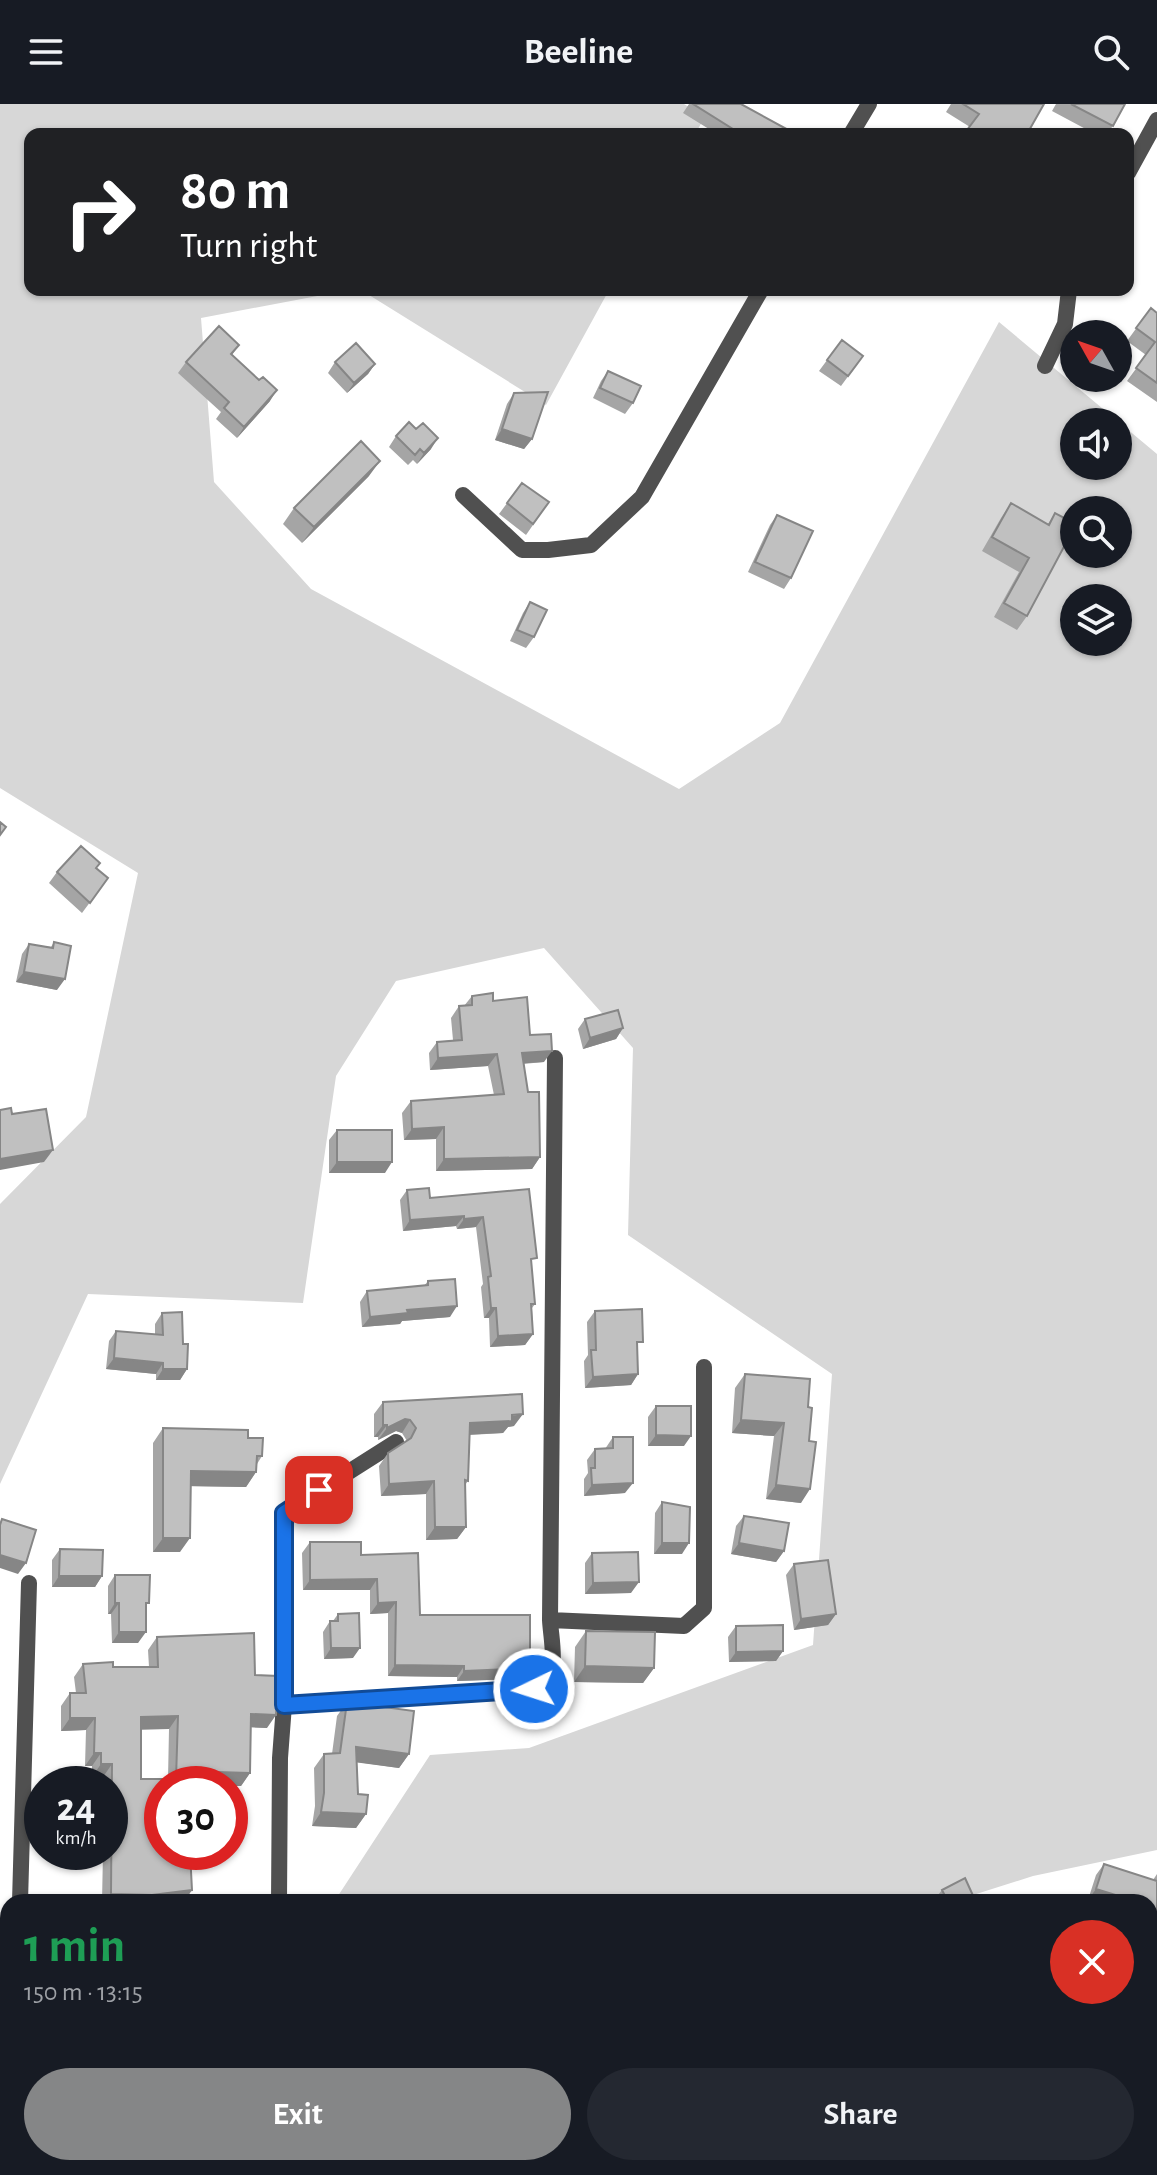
<!DOCTYPE html>
<meta charset="utf-8">
<style>
body{margin:0;font-family:"Alegreya Sans",sans-serif;background:#242831;color:#f1f3f6;height:100vh;display:flex;flex-direction:column;font-size:30px;white-space:nowrap}
*{box-sizing:border-box;margin:0}
p{font-size:26px;color:#9ea1a6}
.icon{flex:none;width:44px;height:44px;fill:none;stroke:currentColor;stroke-width:2;stroke-linecap:round;stroke-linejoin:round}
.map{position:relative;flex:1;overflow:hidden}
.sheet{position:absolute;left:0px;top:1790px;width:1158px;height:282px;display:flex;flex-direction:column;background:#171b24;border-radius:24px 24px 0 0;box-shadow:0 2px 6px #0004}
.sheet>*{flex:none}
.hud{position:absolute;left:24px;top:24px;width:1110px;height:168px;border-radius:16px;box-shadow:0 2px 6px #0004;background:#202124;color:#fff;overflow:hidden}
.needle{width:52px;rotate:310deg}
.fabs{position:absolute;left:1060px;top:216px;display:grid;gap:16px}
.fabs a{display:grid;place-items:center;width:72px;height:72px;border-radius:50%;background:#171b24;box-shadow:0 2px 6px #0004;font-size:40px}
.speed{position:absolute;left:24px;top:1662px;display:flex;gap:16px;font-size:40px;font-weight:700;text-align:center}
.speed>*{display:grid;place-content:center;width:104px;height:104px;border-radius:50%;background:#171b24;box-shadow:0 2px 6px #0004;line-height:1}
.speed small{font-size:20px;font-weight:400}
.speed .limit{border:12px solid #d22;background:#fff;color:#111}
.pin{position:absolute;display:grid;place-items:center;width:68px;height:68px;color:#fff;margin:-34px;border-radius:16px;box-shadow:0 4px 12px #0006}
.me{position:absolute;width:88px;margin:-44px;rotate:266deg;stroke-linejoin:round;filter:drop-shadow(0 0 6px #0008)}
.turn{display:flex;align-items:center;gap:28px;height:168px;padding:0 24px;font-size:36px}
.turn .icon{width:104px;height:104px;stroke-width:2.5}
.turn b{display:block;font-size:56px;line-height:68px}
.round{display:grid;place-items:center;flex:none;width:84px;height:84px;border-radius:42px;background:#242831}
.overview{display:flex;align-items:center;justify-content:space-between;height:136px;padding:0 24px}
h1{font-size:48px;font-weight:700;line-height:60px;color:#1e9e55}
.cta{display:flex;gap:16px;margin-top:auto;padding:16px 24px}
.cta a{flex:1;height:92px;border-radius:48px;background:#858687;color:#fff;font-size:32px;font-weight:700;line-height:92px;text-align:center}
.cta a+a{background:#242831;color:#f1f3f6}
header{display:flex;justify-content:space-between;align-items:center;height:104px;padding:0 24px;background:#171b24;font-size:36px;font-weight:700}
.map>svg:first-child{display:block}
</style>
<header><svg class="icon" aria-label="menu" viewBox="0 0 24 24"><path d="M4 6h16M4 12h16M4 18h16"/></svg>Beeline<svg class="icon" aria-label="search" viewBox="0 0 24 24"><circle cx="10" cy="10" r="6"/><path d="M15 15l6 6"/></svg></header>
<div class="map">
<svg width="1157" height="2071" viewBox="0 0 1157 2071">
<rect width="100%" height="100%" fill="#fff"/>
<path fill="#d7d7d7" fill-rule="evenodd" d="M0,0H684L705,13L695,30H30V186H349L201,214L214,378L311,485L679,685L780,619L999,218L1157,350V1746L1033,1772L951,1798H334L430,1651L529,1644L813,1541L832,1270L628,1131L633,944L544,844L396,877L336,972L303,1199L88,1190L0,1380V1100L86,1013L138,769L0,684ZM1074,318H1118V362H1074ZM1074,406H1118V450H1074ZM1074,494H1118V538H1074Z
M361,186H609L546,301Z
M345,2064H523L520,2071H340Z"/>
<g fill="none" stroke-linecap="round" stroke-linejoin="round">
<path stroke="#505050" stroke-width="16" d="M851,30L869,0
M1128,69L1157,16
M1045,262L1065,220L1069,186
M463,391L522,446H548L591,441L642,393L761,186
M550,1516L684,1522L704,1504V1263
M284,1601L534,1585C562,1576 551,1539 550,1516L555,954
M20,1798L29,1479
M279,1798L280,1654L284,1601V1409L396,1338
M0,2003H8
M810,2064L817,2071
M981,2064L986,2071"/>
</g>
<path fill="#a5a5a5" fill-rule="evenodd" d="M689,0H741L791,30H717L683,9Z
M951,0H1044L970,23L946,8Z
M1056,0H1125L1108,30H1095L1052,7Z
M1151,204L1157,209V298L1127,277L1146,251L1127,237Z
M842,236L863,252L841,282L819,267Z
M239,241L232,251L270,297L237,334L216,315L221,308L178,269L186,258Z
M335,258L375,260L368,270L347,289L328,269Z
M608,267L633,299L625,310L593,294L601,277Z
M514,289L532,335L524,345L495,336L507,300Z
M396,332L431,345L417,360L413,356L408,361L389,343Z
M369,372L302,439L283,420L294,404Z
M522,379L549,398L526,431L499,410Z
M1011,399L1048,420L1055,409L1027,512L1017,526L994,513L1019,468L982,447L1001,414Z
M777,411L791,474L784,485L748,468L770,421Z
M530,498L534,533L526,544L510,537L523,509Z
M96,764L108,774L82,809L49,779L57,768Z
M54,838L57,886L16,878L22,850L29,840L51,843Z
M472,892L493,897L530,931L544,958L523,960L540,1053L532,1065L436,1067V1035L404,1036L402,1009L411,997L494,991L488,962L430,966L429,949L437,938L453,936L451,914L459,902H464Z
M585,915L623,924L616,935L583,945L578,925Z
M337,1026L385,1069H329V1036Z
M529,1085L531,1162L535,1200L532,1204L533,1230L525,1241L490,1243L489,1214H484L481,1183L483,1180L476,1123L457,1125L456,1122L403,1127L400,1096L407,1086L430,1094Z
M428,1177L450,1213L402,1217L400,1220L362,1223L360,1198L367,1187L424,1182Z
M595,1207L638,1270L631,1281L585,1284L584,1257L588,1251L587,1218Z
M162,1209L183,1240L187,1265L180,1276H156V1270L106,1265L109,1237L116,1227L155,1230V1220Z
M745,1270L808,1303L801,1399L766,1395L774,1332L732,1329L735,1284Z
M383,1298L514,1322L508,1323L503,1329L470,1331L468,1377L465,1381L466,1423L457,1435L426,1436V1390L381,1392L379,1362L388,1349L407,1337L402,1329L396,1327L378,1336V1333H374V1310Z
M656,1302L684,1342H648V1313Z
M163,1324L248,1334L262,1352L257,1360L256,1368L246,1383L191,1382L180,1448H153V1339Z
M613,1333L625,1389L584,1392V1375L588,1369L587,1356L595,1345H605Z
M662,1398L682,1450H654L655,1409Z
M744,1412L784,1447L776,1458L731,1450L736,1422Z
M310,1438L361,1451L420,1511L530,1564L522,1575L457,1577V1573L388,1572V1509L370,1510V1486H303L302,1449Z
M60,1445L102,1472L95,1483H52V1456Z
M592,1449L631,1489L585,1490V1459Z
M794,1460L836,1510L828,1521L794,1526L786,1471Z
M115,1471L146,1504L138,1539H112L111,1510H108V1482Z
M338,1510L353,1554L324,1555L323,1528L330,1517H333Z
M736,1522L783,1547L776,1557L729,1558L728,1533Z
M586,1527L654,1564L643,1579L574,1578L575,1543Z
M157,1533L255,1571L267,1624L251,1623L250,1669L241,1682L230,1680H162L184,1798H102L103,1748H110V1680H103V1673H92V1662H85L86,1626L61,1627V1602L70,1589H76L74,1573L83,1560L113,1563H149L148,1546ZM141,1625H169L168,1675H141Z
M347,1598L409,1650L399,1664L357,1658L358,1690L366,1710L356,1724L312,1722L315,1702L314,1664L324,1650H332L337,1612Z
M1104,1760L1153,1776L1157,1770V1818H1150V1798H1095L1088,1796L1096,1771Z
M942,1786L975,1796L974,1798H935L934,1796Z
M142,2064H256L259,2071H142Z
M882,2064H954L949,2071H877Z"/>
<path fill="#868686" d="M375,260L368,270L347,289L354,279Z
M277,286L270,297L237,334L244,323Z
M502,325L532,335L524,345L495,336Z
M438,334L431,345L417,360L424,349Z
M380,357L369,372L302,439L314,423Z
M24,868L65,875L57,886L16,878Z
M623,924L616,935L583,945L590,934Z
M552,947L544,958L513,960L522,949Z
M497,950L488,962L430,966L438,954Z
M444,1023L436,1035L404,1036L412,1025Z
M53,1046L44,1058L0,1066V1055Z
M540,1053L532,1065L436,1067L444,1055Z
M337,1058H392L385,1069H329Z
M464,1112L456,1122L403,1127L410,1116Z
M483,1113L476,1123L457,1125L464,1115Z
M457,1202L450,1213L402,1217L400,1220L362,1223L370,1213L407,1206Z
M491,1204H496L489,1214H484Z
M533,1230L525,1241L490,1243L498,1232Z
M114,1254L163,1259L156,1270L106,1265Z
M163,1265H187L180,1276H156Z
M638,1270L631,1281L585,1284L593,1273Z
M523,1310L514,1322L508,1323L503,1329L461,1331L470,1319Z
M405,1315L410,1316L402,1329L396,1327L378,1336L387,1324Z
M741,1316L784,1319L774,1332L732,1329Z
M383,1321H387L378,1333H374Z
M656,1331L691,1332L684,1342H648Z
M191,1367L256,1368L246,1383L181,1382Z
M434,1377L426,1390L381,1392L389,1380Z
M633,1379L625,1389L584,1392L592,1381Z
M776,1381L810,1385L801,1399L766,1395Z
M435,1423H466L457,1435L426,1436Z
M163,1434H190L180,1448H153Z
M662,1439H689L682,1450H654Z
M739,1439L784,1447L776,1458L731,1450Z
M0,1451L26,1459L18,1470L0,1464Z
M59,1472H102L95,1483H52Z
M377,1475L370,1486H303L310,1476Z
M639,1478L631,1489L585,1490L593,1479Z
M396,1498L388,1509L370,1510L378,1499Z
M115,1499H119L111,1510H108Z
M836,1510L828,1521L794,1526L801,1515Z
M119,1528H146L138,1539H112Z
M331,1544H360L353,1554L324,1555Z
M783,1547L776,1557L729,1558L736,1548Z
M395,1561L464,1562L457,1573L388,1572Z
M585,1562L654,1564L643,1579L574,1578Z
M530,1564L522,1575L457,1577L464,1567Z
M251,1610L276,1611L267,1624L242,1623Z
M178,1612L169,1625L132,1626L141,1613Z
M70,1614H95L86,1626L61,1627Z
M356,1643L409,1650L399,1664L346,1657Z
M94,1649H101L92,1662H85Z
M101,1660H112L103,1673H92Z
M217,1668L250,1669L241,1682H230V1680H208Z
M321,1708L366,1710L356,1724L312,1722Z
M1096,1785L1125,1794L1123,1798H1095L1088,1796Z
M192,1786L184,1798H105L111,1790Z
M1150,1806H1157V1818H1150Z
M1150,1949L1157,1950V1963L1150,1961Z
M1150,2037L1157,2039V2052L1150,2050Z
M1062,2064H1111L1106,2071L1081,2065L1078,2070Z"/>
<path fill="#c0c0c0" stroke="#868686" stroke-width="2" fill-rule="evenodd" d="M693,0H741L792,28L791,30H741Z
M963,0H1044L1027,30H964L979,10Z
M1071,0H1125L1113,22Z
M1151,204L1157,209V279L1136,264L1155,238L1136,224Z
M219,222L239,241L231,250L259,276L263,273L277,286L244,323L224,304L229,298L186,258Z
M842,236L863,252L848,272L827,256Z
M356,239L375,260L354,279L335,258Z
M608,267L641,282L633,299L600,284Z
M548,288L532,335L502,325L514,289Z
M409,318L416,325L423,319L438,334L424,349L420,345L415,351L396,332Z
M361,337L380,357L314,423L294,404Z
M522,379L549,398L533,420L507,399Z
M1011,399L1049,421L1055,409L1074,419V424L1027,512L1004,499L1029,454L992,433Z
M777,411L813,427L791,474L755,458Z
M530,498L547,506L534,533L517,526Z
M0,718L6,723L0,731Z
M81,742L100,759L96,764L108,774L90,799L57,768Z
M54,838L71,842L65,875L24,868L29,840L53,844Z
M493,889V897L527,893L530,931L551,930L552,947L522,949L528,988H539L540,1053L444,1055V1023L412,1025L411,997L504,990L497,950L438,954L437,938L462,936L459,902L472,901V892Z
M618,906L623,924L590,934L585,915Z
M11,1004L12,1010L46,1005L53,1046L0,1055V1006Z
M337,1026H392V1058H337Z
M429,1084L430,1094L529,1085L537,1154L531,1155L535,1200H531L533,1230L498,1232L496,1204H491L488,1173L491,1172L483,1113L464,1115V1112L410,1116L407,1086Z
M455,1175L457,1202L407,1206L408,1209L370,1213L367,1187L428,1181V1177Z
M642,1205L643,1238H637L638,1270L593,1273L591,1246H596L595,1207Z
M182,1208L183,1240H188L187,1265H163V1259L114,1254L116,1227L163,1231L162,1209Z
M745,1270L810,1275L808,1303L812,1304L809,1337L816,1338L810,1385L776,1381L784,1319L741,1316Z
M522,1290L523,1310L512,1311V1317L470,1319L468,1377L465,1376L466,1423H435L434,1377L389,1380L388,1349L411,1334L416,1324L410,1316L405,1315L387,1324V1321H383V1298Z
M656,1302H691V1332L656,1331Z
M163,1324L248,1326V1334H263L262,1352H257L256,1368L191,1367L190,1434H163Z
M613,1333H633V1379L592,1381L591,1364H595V1345L613,1344Z
M662,1398L690,1403L689,1439H662Z
M744,1412L789,1419L784,1447L739,1439Z
M2,1415L36,1426L26,1459L0,1451V1421Z
M310,1438H361V1451L418,1449L420,1511H530V1564L464,1567V1562L395,1561L396,1498L378,1499L377,1475L310,1476Z
M60,1445L103,1446L102,1472H59Z
M638,1448L639,1478L593,1479L592,1449Z
M828,1456L836,1510L801,1515L794,1460Z
M115,1471H150L149,1499H146V1528H119V1499H115Z
M359,1509L360,1544H331L330,1517H338V1510Z
M783,1521V1547L736,1548V1522Z
M586,1527L655,1528L654,1564L585,1562Z
M254,1529L255,1571L278,1572L276,1611L251,1610L250,1669L217,1668L216,1680H162V1748H190L192,1786L152,1791L111,1790L112,1660H101V1649H94L95,1614H70V1589H86L83,1560L113,1558V1563H158L157,1533ZM178,1612L176,1675H141V1613Z
M347,1598L414,1607L409,1650L356,1643L358,1690L368,1691L366,1710L321,1708L324,1689V1650L340,1649Z
M230,1704H231V1731H230Z
M1104,1760L1157,1777V1806H1150V1798H1124L1125,1794L1096,1785Z
M965,1774L975,1796L972,1798H948L942,1786Z
M1150,1890L1157,1892V1950L1150,1949Z
M1150,1996L1157,1998V2039L1150,2037Z
M149,2064H256L259,2071H229L228,2069L223,2071H149Z
M612,2064H668L671,2067L674,2064H751L754,2068L759,2064H796L801,2071H603Z
M882,2064H929L923,2071H877Z
M929,2064H953L945,2071H935Z
M554,2066L559,2071H549Z"/>
<g fill="none" stroke-linecap="round" stroke-linejoin="round">
<g stroke="#114b97" stroke-width="20">
<path id="route" d="M319,1386L284,1409V1601L534,1585"/>
</g>
<use href="#route" stroke="#1a73e8" stroke-width="14"/>
</g>
</svg>
<div class="fabs">
<a><svg class="needle" viewBox="-14 -14 28 28"><path d="M0-13l5 13h-10z" fill="#e53935"/><path d="M0 13l5-13h-10z" fill="#9ea1a6"/></svg></a>
<a><svg class="icon" aria-label="sound" viewBox="0 0 24 24"><path d="M4 9h4l5-4v14l-5-4H4zM17 9q2 3 0 6"/></svg></a>
<a><svg class="icon" aria-label="search" viewBox="0 0 24 24"><circle cx="10" cy="10" r="6"/><path d="M15 15l6 6"/></svg></a>
<a><svg class="icon" aria-label="layers" viewBox="0 0 24 24"><path d="M12 4l9 5-9 5-9-5zM3 14l9 5 9-5"/></svg></a>
</div>
<div class="speed"><div>24<small>km/h</small></div><div class="limit">30</div></div>
<div class="pin" style="left:319px;top:1386px;background:#d93025"><svg class="icon" aria-label="arrive" viewBox="0 0 24 24"><path d="M6 21V4h12l-3 4 3 4H6"/></svg></div>
<svg class="me" style="left:534px;top:1585px" viewBox="-20 -20 40 40"><circle r="17" fill="#1a73e8" stroke="#fff" stroke-width="3"/><path d="M0-11L8 9 0 5-8 9z" fill="#fff"/></svg>
<div class="hud">
<div class="turn"><svg class="icon" aria-label="right" viewBox="0 0 24 24"><path d="M7 20v-9h11M14 6l5 5-5 5"/></svg><div><b>80 m</b>Turn right</div></div>
</div>
<section class="sheet">
<div class="overview"><div><h1>1 min</h1><p>150 m · 13:15</p></div><a class="round" style="background:#d93025;color:#fff"><svg class="icon" aria-label="close" viewBox="0 0 24 24"><path d="M6 6l12 12M18 6L6 18"/></svg></a></div>
<div class="cta"><a>Exit</a><a>Share</a></div>
</section>
</div>
